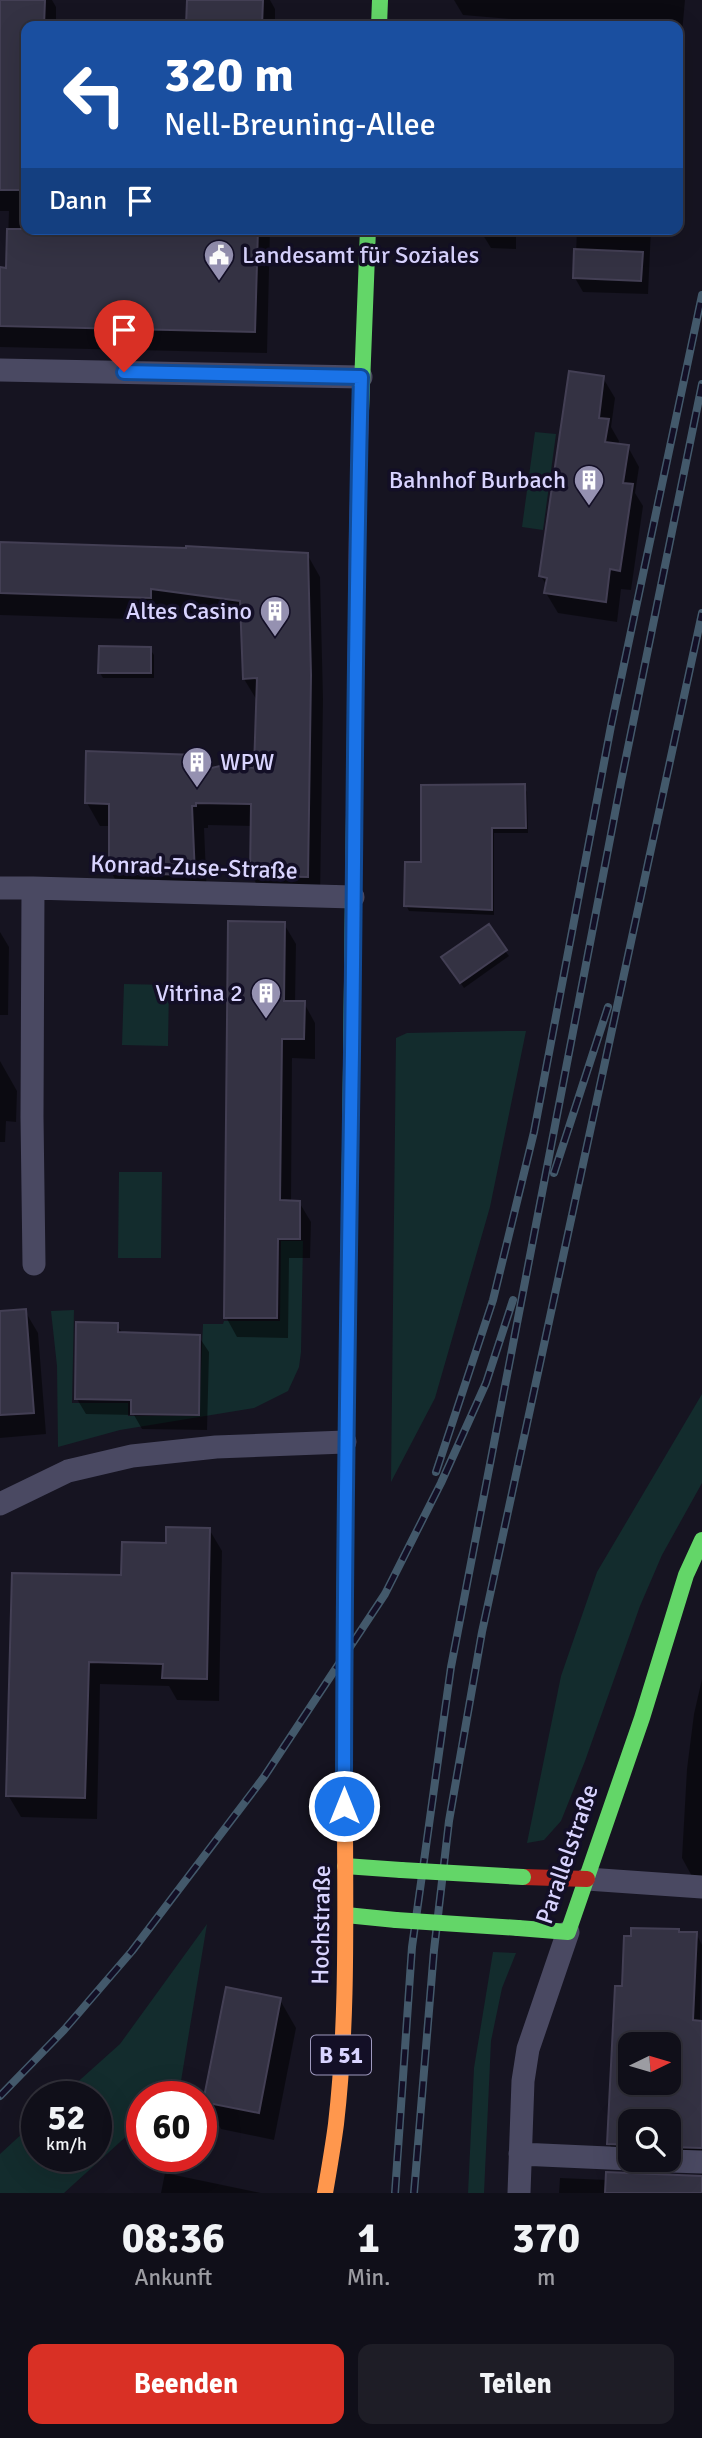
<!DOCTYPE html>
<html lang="de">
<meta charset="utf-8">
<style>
body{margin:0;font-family:Signika,sans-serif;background:#1e1d26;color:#f1f3f6;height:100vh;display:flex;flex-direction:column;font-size:26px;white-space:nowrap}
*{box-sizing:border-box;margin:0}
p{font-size:23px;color:#9c9ca2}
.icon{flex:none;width:38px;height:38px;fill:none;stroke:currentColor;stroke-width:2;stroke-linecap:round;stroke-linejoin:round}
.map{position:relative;height:2193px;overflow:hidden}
.side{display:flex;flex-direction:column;background:#100f19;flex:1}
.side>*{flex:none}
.hud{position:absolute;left:21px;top:21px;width:662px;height:214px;border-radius:14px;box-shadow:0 7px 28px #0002,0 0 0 2px #302f38;background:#1a4fa0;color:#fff;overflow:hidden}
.needle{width:46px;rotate:85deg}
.buttons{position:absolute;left:618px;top:2032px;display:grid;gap:14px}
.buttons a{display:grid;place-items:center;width:63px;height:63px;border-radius:14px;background:#100f19;box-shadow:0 7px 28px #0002,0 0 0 2px #302f38;font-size:35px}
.speed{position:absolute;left:21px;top:2081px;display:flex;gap:14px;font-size:35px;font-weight:700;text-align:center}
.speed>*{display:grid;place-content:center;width:91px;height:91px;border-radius:50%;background:#100f19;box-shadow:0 7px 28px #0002,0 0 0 2px #302f38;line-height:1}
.speed small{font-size:18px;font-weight:400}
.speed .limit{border:10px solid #d22;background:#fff;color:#111}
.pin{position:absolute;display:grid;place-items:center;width:60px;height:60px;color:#fff;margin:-72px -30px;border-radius:50% 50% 50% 0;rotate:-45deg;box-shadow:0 0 7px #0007}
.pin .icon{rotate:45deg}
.me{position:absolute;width:77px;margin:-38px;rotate:0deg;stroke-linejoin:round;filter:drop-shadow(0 0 5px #0008)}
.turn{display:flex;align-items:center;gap:24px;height:147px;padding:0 28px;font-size:32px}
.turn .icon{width:91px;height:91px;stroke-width:2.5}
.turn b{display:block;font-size:49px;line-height:60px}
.then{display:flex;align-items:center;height:66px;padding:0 28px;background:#0003;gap:14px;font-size:26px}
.eta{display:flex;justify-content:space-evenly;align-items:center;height:119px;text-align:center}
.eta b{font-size:42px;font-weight:700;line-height:49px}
.primary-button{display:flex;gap:14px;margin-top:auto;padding:14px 28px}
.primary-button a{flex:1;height:80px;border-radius:14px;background:#d93025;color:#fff;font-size:28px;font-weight:700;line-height:80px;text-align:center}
.primary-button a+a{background:#1e1d26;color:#f1f3f6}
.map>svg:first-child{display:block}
</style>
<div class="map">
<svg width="702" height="2193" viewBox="0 0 702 2193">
<rect width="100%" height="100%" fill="#161421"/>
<path fill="#132c2d" d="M535,432L556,434L543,530L522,527Z
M124,984L169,985L168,1046L122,1045Z
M506,1031H526L490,1207L435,1398L391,1482L396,1038L407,1033Z
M119,1172H162L161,1258H118Z
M281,1241H303L301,1352L299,1367L288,1391L254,1408L120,1430L58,1447L57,1366L51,1311L74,1310L72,1403H128V1416H199L203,1324H223L224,1321H280Z
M702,1394V1483L662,1555L640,1606L585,1761L561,1821L544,1840L527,1843L561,1676L597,1572Z
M207,1924L180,2087L170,2096H142V2122L64,2193H0V2154L37,2120V2156H96V2096H62L120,2044Z
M493,1952L516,1953L502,1988L491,2041L484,2193H468L474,2068Z"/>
<path fill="#0007" fill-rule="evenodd" d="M0,0H52L56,7V26H26V229H270L267,353L0,347V269H7L9,211H0Z
M188,0H270L275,9V26H188Z
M454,0H685L682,33H677V26H596L463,15Z
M483,229H516V249L491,248L483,235Z
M577,229H651L648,294L583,292L575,278Z
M603,378L615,398L611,427L619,441L618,445L628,447L639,467L635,493L643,506L631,590L621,589L617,622L558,613L546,593L547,586L541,576Z
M0,544L307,554L320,577L323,699L320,900L265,899L252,876V826L208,825V828H204L207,897L124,895L111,872V826H100L87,803L194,757L203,772L256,770L258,702L244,679L242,621L163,611V620L0,615Z
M150,649L154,655V678H103L100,673Z
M524,786L527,792L528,833H494V915L409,911L406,905Z
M284,924L296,944L295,1003H304L315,1023V1059L292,1058L291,1202H299L311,1222L310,1258H289L288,1338L237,1337L226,1317Z
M0,932L9,947L8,1015H0Z
M505,951L509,956L464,988L447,963Z
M0,1061L17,1091L16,1122L6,1121L5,1142H0Z
M25,1311L38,1333L46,1434L0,1438V1312Z
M117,1325L123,1334L199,1337L209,1352L207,1430L142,1429L134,1415L86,1414L77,1399Z
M209,1529L222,1551L219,1701L177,1700L169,1686L100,1684L97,1819L21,1817L8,1795L123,1577L167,1545Z
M702,1679V1880H694L682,1858L687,1769L694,1714Z
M678,1930L680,1934L696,1933L702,1945L700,2022H702V2160L668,2159V2121H630V2157L617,2156L609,2144L624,1988ZM630,2044H668V2082H630Z
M280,2000L296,2028L274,2140L221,2129L205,2102Z
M165,2173L261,2193H161Z
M560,2178L608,2180L702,2178V2193H559Z"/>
<path fill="#343243" stroke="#433f54" stroke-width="2" fill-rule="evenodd" d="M0,0H45L44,26H26V190H0Z
M187,0H263L262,26H186Z
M7,229H258L255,332L0,326V267L6,268Z
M574,249L643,252L641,281L573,278Z
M569,371L604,376L599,418L609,419L605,442L629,445L623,483L633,484L620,571L610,569L606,602L544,593L547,578L539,576Z
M0,542L186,548V546L308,553L311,675L308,877L250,876L251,804L196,803V806H192L195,875L109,873V804L85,803L86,751L196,755L195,772L224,765L254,768L257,678L243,679L240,601L151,589V598L0,593Z
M99,646L151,647V673H98Z
M525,784L526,828H492V910L404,906L405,862H421V785Z
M228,921L285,922L284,1001H305L304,1039H282L280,1200L300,1201V1239H278L277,1318H224Z
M489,924L507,950L460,983L441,957Z
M26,1309L34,1413L0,1415V1311Z
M76,1322L118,1323V1332L200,1335L199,1415L131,1414V1400L75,1399Z
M166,1527L210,1528L207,1679L162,1678L163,1664L89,1662L85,1798L6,1796L12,1573L121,1575L122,1542L166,1543Z
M631,1928L679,1929V1932H697L693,2020L702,2021V2148L668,2147V2121H630V2145L607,2144L615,1986H622L624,1936H631ZM630,2044H668V2082H630Z
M226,1987L281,1998L259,2113L203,2102Z
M606,2172L702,2176V2193H605Z"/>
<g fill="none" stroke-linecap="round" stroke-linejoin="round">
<path stroke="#4a4962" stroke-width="23" d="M0,370L361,377
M0,888H33L32,1117L34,1264
M33,888L353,897
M0,1504L68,1471L132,1456L216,1447L345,1442
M587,1879L702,1887
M520,2154L630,2159
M639,2160L702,2162
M519,2193L523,2081L528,2049L568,1932"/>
<path stroke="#63d668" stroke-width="16" d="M379,26L380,0
M361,411L368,229
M344,1652L355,731
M345,1866L401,1870
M346,1915L396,1920
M518,1928L568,1932L642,1718L686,1575L702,1540"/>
<path stroke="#ff974d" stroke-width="16" d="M325,2193C329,2170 333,2147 336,2124C348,2020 345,1913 345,1808"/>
<path stroke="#b3261e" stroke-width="16" d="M355,731L357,530L361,411
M344,1702L345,1808
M523,1877L587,1879"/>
<g stroke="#43596b" stroke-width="8">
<path id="rail" d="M554,1173L608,1007
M436,1472L493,1300L534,1132L611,726L702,295
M0,2096L64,2030L132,1951L264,1777L385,1594L441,1483L486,1383L513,1300
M395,2193L412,1947L451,1667L621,782L702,384
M414,2193L434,1950L449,1821L482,1632L702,613"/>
</g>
<use href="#rail" stroke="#130f26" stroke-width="5" stroke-dasharray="16" stroke-linecap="butt"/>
<path stroke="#63d668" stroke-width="16" d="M344,1652V1702
M401,1870L523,1877
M396,1920L518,1928"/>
</g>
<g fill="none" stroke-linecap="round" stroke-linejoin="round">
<g stroke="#114b97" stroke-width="18">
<path id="route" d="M124,372L361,377C355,602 355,827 352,1052C348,1303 344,1555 344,1806"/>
</g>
<use href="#route" stroke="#1a73e8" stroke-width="12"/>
</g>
<defs>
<g id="civic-pin" transform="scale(1.575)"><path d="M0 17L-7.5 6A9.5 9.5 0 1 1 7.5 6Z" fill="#9591b1" stroke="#130f26"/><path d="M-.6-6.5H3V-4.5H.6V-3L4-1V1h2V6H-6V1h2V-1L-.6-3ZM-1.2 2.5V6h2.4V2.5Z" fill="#fff"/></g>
<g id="building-pin" transform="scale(1.575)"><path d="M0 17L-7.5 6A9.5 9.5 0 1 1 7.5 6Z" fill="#9591b1" stroke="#130f26"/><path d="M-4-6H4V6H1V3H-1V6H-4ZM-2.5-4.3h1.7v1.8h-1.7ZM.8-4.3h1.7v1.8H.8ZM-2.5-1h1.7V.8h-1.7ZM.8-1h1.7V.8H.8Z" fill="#fff"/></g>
</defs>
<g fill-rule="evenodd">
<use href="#civic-pin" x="219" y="255"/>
<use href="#building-pin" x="589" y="480"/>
<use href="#building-pin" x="275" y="611"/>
<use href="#building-pin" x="197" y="762"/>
<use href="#building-pin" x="266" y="993"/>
</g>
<g text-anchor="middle" stroke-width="7" stroke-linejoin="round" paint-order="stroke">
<rect fill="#130f26" stroke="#9e99be" stroke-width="2" x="311" y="2035.5" width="60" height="39" rx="5"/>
<g font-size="23" font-weight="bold" fill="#d9d4ff">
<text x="341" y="2063">B 51</text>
</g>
<g font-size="24" fill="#d9d4ff" stroke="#130f26" text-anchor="end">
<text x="242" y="263" text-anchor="start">Landesamt für Soziales</text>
<text x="566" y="488">Bahnhof Burbach</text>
<text x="252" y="619">Altes Casino</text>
<text x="220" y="770" text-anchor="start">WPW</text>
<text x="243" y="1001">Vitrina 2</text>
</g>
<g font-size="24" fill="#d9d4ff" stroke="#130f26">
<text transform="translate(194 867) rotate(2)" y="8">Konrad-Zuse-Straße</text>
<text transform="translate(567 1854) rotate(-71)" y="8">Parallelstraße</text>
<text transform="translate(321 1925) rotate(-89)" y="8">Hochstraße</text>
</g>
</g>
</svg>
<div class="buttons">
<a><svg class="needle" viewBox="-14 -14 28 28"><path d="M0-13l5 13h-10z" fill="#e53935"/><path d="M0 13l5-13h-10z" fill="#9c9ca2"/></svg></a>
<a><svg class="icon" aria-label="search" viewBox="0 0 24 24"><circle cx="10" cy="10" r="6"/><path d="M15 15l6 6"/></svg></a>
</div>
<div class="speed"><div>52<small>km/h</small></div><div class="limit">60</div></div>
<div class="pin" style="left:124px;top:372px;background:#d93025"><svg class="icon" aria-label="arrive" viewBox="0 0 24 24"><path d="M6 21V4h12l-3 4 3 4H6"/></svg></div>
<svg class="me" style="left:344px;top:1806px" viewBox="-20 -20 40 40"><circle r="17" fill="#1a73e8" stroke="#fff" stroke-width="3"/><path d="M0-11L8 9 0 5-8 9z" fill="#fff"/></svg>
<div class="hud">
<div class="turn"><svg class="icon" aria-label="left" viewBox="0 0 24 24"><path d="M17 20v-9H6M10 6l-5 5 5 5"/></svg><div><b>320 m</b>Nell-Breuning-Allee</div></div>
<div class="then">Dann<svg class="icon" aria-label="arrive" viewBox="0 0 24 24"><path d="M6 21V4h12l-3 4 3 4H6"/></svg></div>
</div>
</div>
<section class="side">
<div class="eta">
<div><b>08:36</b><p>Ankunft</p></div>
<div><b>1</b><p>Min.</p></div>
<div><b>370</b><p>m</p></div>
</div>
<div class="primary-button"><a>Beenden</a><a>Teilen</a></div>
</section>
